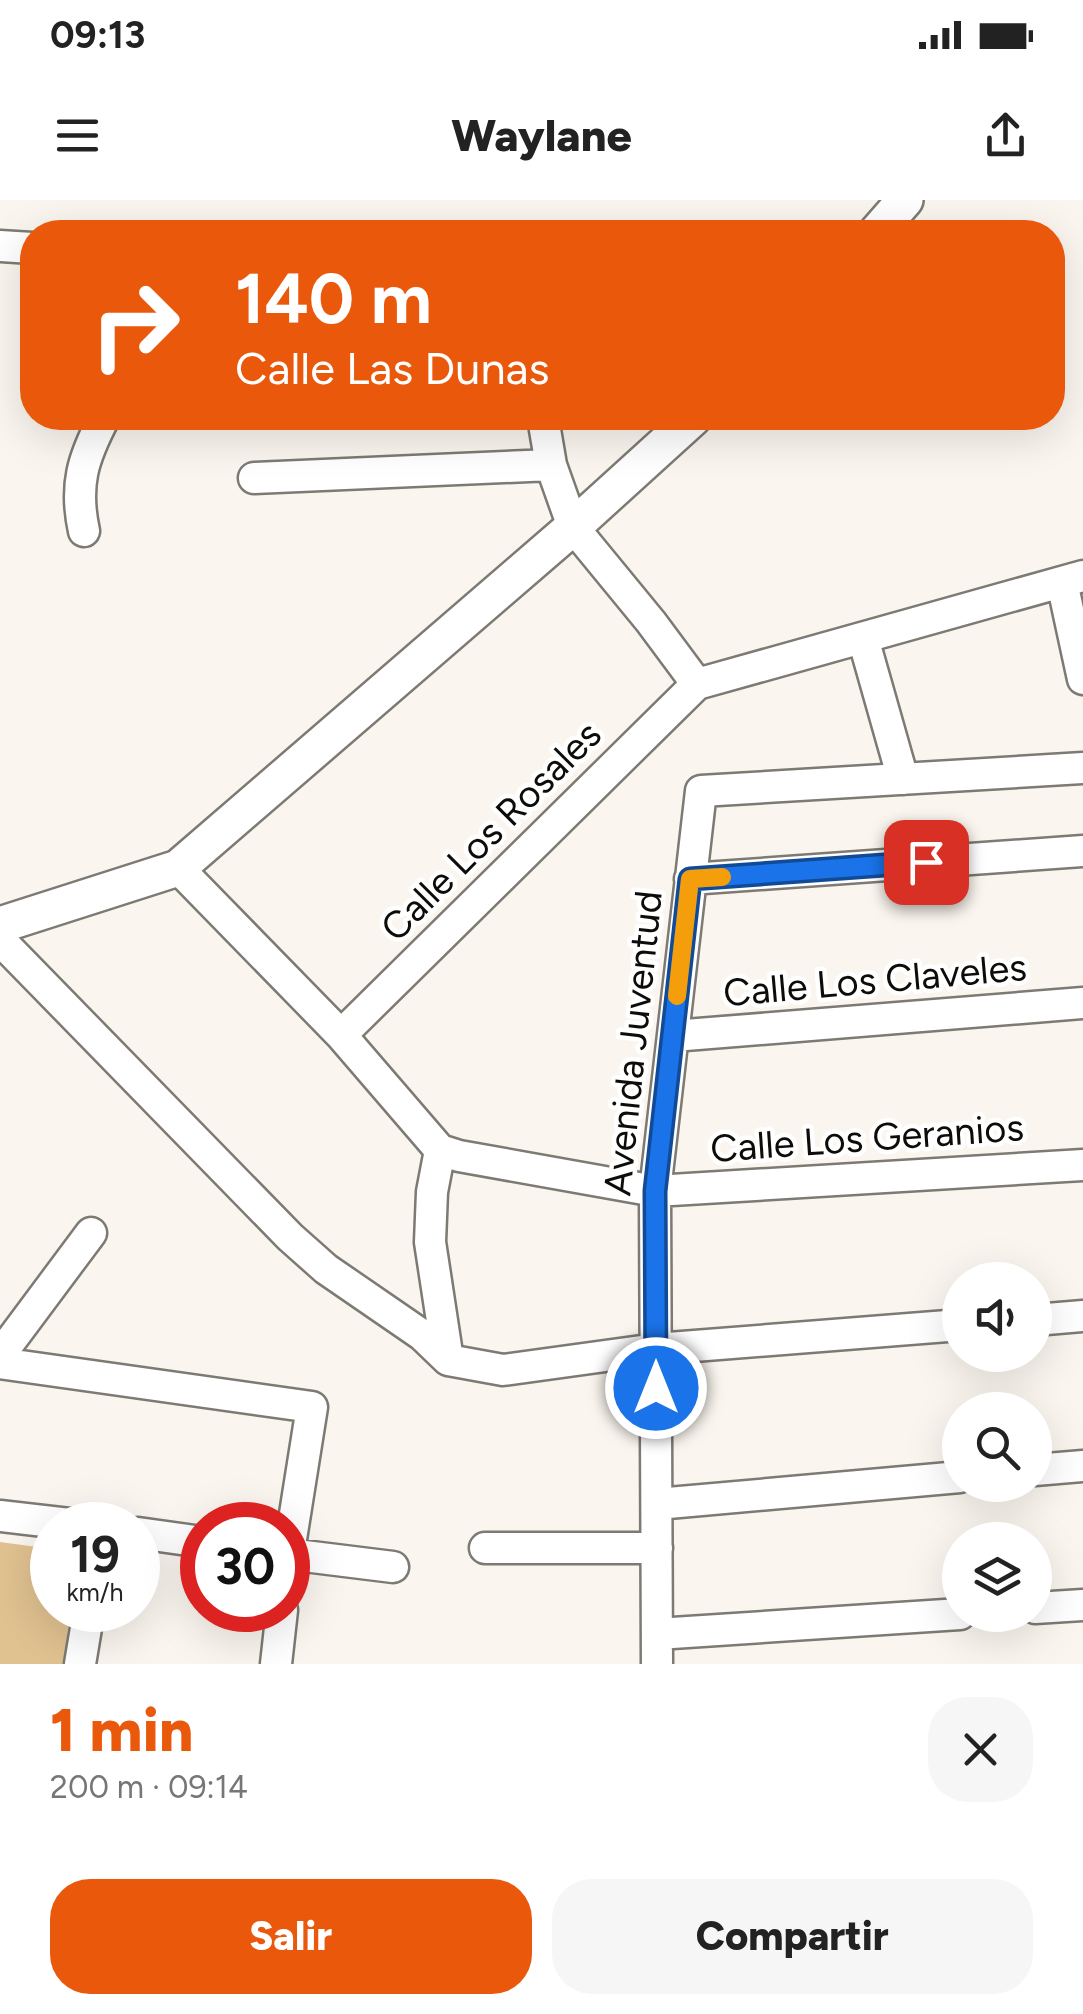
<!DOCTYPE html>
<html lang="es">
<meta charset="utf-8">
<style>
body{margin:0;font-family:Figtree,sans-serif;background:#f6f6f6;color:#222;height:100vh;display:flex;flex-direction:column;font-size:38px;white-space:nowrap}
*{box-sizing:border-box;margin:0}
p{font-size:32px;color:#767676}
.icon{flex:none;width:55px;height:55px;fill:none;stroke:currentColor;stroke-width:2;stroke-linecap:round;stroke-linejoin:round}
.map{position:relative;height:1464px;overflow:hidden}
.details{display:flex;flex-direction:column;background:#fff;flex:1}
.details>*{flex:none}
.banner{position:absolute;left:20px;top:20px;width:1045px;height:210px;border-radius:40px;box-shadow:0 10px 40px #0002;background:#ea580c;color:#fff;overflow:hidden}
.buttons{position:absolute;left:942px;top:1062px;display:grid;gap:20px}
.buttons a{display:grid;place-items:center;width:110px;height:110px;border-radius:50%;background:#fff;box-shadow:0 10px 40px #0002;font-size:50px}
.speed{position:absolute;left:30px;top:1302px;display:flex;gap:20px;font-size:50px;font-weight:700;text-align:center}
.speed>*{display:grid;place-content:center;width:130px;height:130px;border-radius:50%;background:#fff;box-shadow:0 10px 40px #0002;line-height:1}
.speed small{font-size:25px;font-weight:400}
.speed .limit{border:15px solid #d22;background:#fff;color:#111}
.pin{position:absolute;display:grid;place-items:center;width:85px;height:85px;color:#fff;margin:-42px;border-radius:20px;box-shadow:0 5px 15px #0006}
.me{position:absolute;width:110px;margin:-55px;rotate:0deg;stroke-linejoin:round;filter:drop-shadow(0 0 8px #0008)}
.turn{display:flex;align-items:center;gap:35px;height:210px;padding:0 50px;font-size:45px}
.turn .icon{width:130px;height:130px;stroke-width:2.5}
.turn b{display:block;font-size:70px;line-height:85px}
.round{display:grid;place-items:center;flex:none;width:105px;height:105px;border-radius:40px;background:#f6f6f6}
.head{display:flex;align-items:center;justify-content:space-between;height:170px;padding:0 50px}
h1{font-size:60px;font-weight:800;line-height:75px;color:#ea580c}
.button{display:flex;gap:20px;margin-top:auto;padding:20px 50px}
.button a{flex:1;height:115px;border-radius:40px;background:#ea580c;color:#fff;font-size:40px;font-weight:800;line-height:115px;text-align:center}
.button a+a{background:#f6f6f6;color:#222}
.status{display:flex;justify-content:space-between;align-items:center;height:70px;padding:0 50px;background:#fff;direction:ltr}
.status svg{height:28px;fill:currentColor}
header{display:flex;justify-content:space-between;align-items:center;height:130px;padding:0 50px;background:#fff;font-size:45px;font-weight:800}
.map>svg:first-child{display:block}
</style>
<div class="status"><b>09:13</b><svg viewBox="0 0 49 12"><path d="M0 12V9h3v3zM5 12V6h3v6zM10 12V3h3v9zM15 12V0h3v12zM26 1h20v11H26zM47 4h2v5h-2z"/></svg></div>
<header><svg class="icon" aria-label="menu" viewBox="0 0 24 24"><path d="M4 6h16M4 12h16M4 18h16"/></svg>Waylane<svg class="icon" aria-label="share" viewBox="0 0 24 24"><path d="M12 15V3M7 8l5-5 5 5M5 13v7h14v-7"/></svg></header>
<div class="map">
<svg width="1083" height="1464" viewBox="0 0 1083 1464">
<rect width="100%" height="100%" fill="#faf5ee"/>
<path fill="#e0c190" d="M0,1342L52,1349V1410H70L64,1464H0Z"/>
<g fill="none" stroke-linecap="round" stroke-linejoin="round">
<g stroke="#7d7973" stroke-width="35">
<path id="minor" d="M0,46L32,48
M543,218L551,265L573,327L651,422L697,484
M254,278L551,265
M84,331C74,285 83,258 104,218
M1062,382L1083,479
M863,438L903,579
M178,668L341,835L440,950L459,956L655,991L1083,965
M690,679L1083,651
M0,740L290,1037L326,1069L422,1135L448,1160L503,1170L656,1149L960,1125
M341,835L697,484L1083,376
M673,836L1083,803
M440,950L432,992L430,1042L448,1160
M1035,1120L1083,1116
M0,1155L91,1033
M0,1163L312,1207L288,1358
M1035,1270L1083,1266
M657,1304L960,1277
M0,1316L78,1325
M138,1333L202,1342
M485,1348H657
M288,1354L393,1367
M1035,1408L1083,1405
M657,1434L960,1414
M80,1464L89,1410
M276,1464L282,1410
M657,1464L655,991L701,591L1083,568"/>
</g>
<g stroke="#7d7973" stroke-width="40">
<path id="tertiary" d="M877,32L905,0
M0,725L178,668L573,327L693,218"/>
</g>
<use href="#minor" stroke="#fff" stroke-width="30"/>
<use href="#tertiary" stroke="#fff" stroke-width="35"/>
</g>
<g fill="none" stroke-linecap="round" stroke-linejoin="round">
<g stroke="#114b97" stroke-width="25">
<path id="route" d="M656,1188L655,991L690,679L926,662"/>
</g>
<use href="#route" stroke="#1a73e8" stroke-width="18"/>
<path stroke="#f59e0b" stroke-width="18" d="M677,796L690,679L722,677"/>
</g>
<g text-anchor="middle" stroke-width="9" stroke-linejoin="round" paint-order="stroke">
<g font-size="38" fill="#0d0c09" stroke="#fff">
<text transform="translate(491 631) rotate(-45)" y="13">Calle Los Rosales</text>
<text transform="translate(875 780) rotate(-5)" y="13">Calle Los Claveles</text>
<text transform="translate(633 843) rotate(-84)" y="13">Avenida Juventud</text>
<text transform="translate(867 938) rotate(-4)" y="13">Calle Los Geranios</text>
</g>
</g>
</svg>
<div class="buttons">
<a><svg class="icon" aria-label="sound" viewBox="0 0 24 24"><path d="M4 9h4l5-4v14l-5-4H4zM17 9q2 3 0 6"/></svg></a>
<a><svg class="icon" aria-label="search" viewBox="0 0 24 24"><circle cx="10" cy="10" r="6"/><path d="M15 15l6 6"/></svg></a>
<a><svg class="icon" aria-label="layers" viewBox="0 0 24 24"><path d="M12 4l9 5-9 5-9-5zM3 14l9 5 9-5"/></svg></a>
</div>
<div class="speed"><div>19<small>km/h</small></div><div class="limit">30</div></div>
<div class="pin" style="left:926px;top:662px;background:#d93025"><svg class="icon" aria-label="arrive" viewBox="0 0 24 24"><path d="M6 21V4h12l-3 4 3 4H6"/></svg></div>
<svg class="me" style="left:656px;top:1188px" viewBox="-20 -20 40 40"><circle r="17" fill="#1a73e8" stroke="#fff" stroke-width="3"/><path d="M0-11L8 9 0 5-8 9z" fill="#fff"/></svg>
<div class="banner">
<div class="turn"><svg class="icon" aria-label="right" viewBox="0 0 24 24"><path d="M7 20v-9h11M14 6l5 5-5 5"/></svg><div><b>140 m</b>Calle Las Dunas</div></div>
</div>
</div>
<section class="details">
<div class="head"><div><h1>1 min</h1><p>200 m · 09:14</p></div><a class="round"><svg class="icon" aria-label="close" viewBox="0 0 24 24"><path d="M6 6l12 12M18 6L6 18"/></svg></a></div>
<div class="button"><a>Salir</a><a>Compartir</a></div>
</section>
